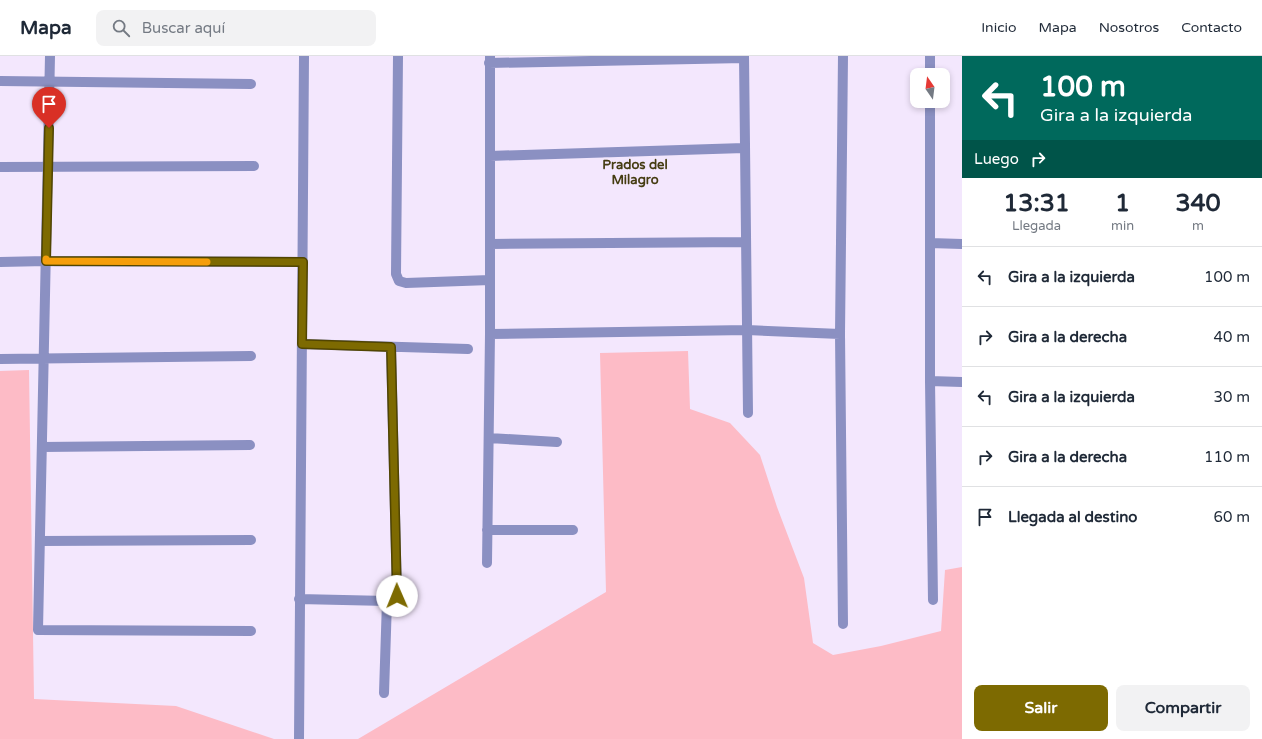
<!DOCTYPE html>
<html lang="es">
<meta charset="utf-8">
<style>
body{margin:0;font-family:"Varela Round",sans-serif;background:#f2f2f3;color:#1f2937;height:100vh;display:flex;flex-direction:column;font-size:15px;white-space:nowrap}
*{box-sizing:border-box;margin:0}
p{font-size:13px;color:#747a83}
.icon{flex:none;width:22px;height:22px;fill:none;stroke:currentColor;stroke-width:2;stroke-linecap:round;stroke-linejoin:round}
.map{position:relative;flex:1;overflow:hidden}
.sheet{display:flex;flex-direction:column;background:#fff;width:300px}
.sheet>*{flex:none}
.hud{background:#00695c;color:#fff;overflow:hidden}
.needle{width:26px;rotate:346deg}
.tools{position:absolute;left:910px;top:12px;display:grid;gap:8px}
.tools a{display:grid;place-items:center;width:40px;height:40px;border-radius:8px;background:#fff;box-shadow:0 2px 6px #0003;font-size:20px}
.pin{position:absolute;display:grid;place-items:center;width:34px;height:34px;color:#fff;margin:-41px -17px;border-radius:50% 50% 50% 0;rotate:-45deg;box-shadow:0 0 4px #0007}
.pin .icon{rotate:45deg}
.me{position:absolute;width:44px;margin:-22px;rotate:359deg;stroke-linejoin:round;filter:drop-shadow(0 0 3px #0008)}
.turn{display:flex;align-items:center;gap:14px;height:84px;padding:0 12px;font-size:18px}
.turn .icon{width:52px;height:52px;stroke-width:2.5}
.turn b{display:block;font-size:28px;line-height:34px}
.then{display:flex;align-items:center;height:38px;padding:0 12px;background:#0003;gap:8px;font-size:15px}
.eta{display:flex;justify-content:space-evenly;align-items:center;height:68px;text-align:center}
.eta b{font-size:24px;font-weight:800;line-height:28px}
.cta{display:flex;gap:8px;margin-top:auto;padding:8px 12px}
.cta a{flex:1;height:46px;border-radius:8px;background:#7d6a01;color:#fff;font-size:16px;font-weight:800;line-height:46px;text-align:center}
.cta a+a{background:#f2f2f3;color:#1f2937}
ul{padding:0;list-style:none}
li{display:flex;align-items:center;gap:12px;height:60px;padding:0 12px;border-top:1px solid #e0e1e3}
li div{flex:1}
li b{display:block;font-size:15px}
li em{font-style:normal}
header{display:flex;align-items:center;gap:24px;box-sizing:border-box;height:56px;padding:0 20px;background:#fff;border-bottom:1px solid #e0e1e3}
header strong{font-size:19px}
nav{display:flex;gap:22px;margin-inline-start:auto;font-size:14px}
.search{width:280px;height:36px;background:#f2f2f3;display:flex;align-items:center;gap:10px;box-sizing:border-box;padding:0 14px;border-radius:8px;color:#747a83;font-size:15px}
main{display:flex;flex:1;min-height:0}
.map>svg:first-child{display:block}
</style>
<header>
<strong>Mapa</strong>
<div class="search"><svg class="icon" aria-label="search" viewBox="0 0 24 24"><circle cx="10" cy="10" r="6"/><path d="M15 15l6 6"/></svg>Buscar aquí</div>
<nav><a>Inicio</a><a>Mapa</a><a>Nosotros</a><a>Contacto</a></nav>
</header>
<main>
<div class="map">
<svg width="962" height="683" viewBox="0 0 962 683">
<rect width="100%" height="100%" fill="#f3e7fd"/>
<path fill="#fdbbc6" d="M688,295L690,353L730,367L760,399L777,451L804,522L813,587L833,599L881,590L941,575L945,514L962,511V683H358L606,536L600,297Z
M29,314L34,643L176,650L274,683H0V315Z"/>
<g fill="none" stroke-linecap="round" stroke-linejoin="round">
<path stroke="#8b90c2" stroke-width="10" d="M50,0L38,574L251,575
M398,0L396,218L399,225L406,227L490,224
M744,0L748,357
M843,0L840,278L843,568
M489,7L744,2
M930,19V0
M0,25L251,28
M930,45V325L933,544
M490,100L744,92
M0,111L254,110
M930,187L962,188
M490,188L746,186
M0,206L46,205L303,206
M490,278L747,274L840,278
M302,288L468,293
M0,303L251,300
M930,325L962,326
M489,382L557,386
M42,391L250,389
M487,474H573
M40,485L251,484
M487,507L490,278V0
M299,543L387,545L394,544L397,540L391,291
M384,637L387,545
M299,683L304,0"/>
</g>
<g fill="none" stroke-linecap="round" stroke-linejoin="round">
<g stroke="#514501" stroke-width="10">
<path id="route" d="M49,72L46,205L303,206L302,288L391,291L397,540"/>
</g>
<use href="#route" stroke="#7d6a01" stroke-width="7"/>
<path stroke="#f59e0b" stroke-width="7" d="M46,203V205L207,206"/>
</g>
<g text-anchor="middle" stroke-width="4" stroke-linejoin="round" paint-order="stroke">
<g font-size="13" font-weight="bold" fill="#453c12" stroke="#f3e7fd">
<text x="635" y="113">Prados del<tspan x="635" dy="15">Milagro</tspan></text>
</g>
</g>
</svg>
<div class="tools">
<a><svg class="needle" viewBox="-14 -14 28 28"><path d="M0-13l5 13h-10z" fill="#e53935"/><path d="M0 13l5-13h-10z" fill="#747a83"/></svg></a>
</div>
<div class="pin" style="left:49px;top:72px;background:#d93025"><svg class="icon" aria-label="arrive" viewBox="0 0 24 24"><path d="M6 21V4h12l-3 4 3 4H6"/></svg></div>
<svg class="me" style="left:397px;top:540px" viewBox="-20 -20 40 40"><circle r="19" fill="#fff"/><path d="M0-13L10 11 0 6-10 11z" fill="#7d6a01"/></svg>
</div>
<section class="sheet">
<div class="hud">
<div class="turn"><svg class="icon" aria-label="left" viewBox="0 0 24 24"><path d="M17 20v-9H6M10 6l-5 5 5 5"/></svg><div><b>100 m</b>Gira a la izquierda</div></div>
<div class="then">Luego<svg class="icon" aria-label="right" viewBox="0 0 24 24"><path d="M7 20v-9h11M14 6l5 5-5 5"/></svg></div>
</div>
<div class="eta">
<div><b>13:31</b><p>Llegada</p></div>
<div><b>1</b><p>min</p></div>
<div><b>340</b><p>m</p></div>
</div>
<ul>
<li><svg class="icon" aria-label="left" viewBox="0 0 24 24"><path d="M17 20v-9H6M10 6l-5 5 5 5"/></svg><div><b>Gira a la izquierda</b></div><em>100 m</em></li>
<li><svg class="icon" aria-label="right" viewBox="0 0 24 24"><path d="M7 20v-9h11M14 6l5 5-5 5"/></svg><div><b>Gira a la derecha</b></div><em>40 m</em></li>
<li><svg class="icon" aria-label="left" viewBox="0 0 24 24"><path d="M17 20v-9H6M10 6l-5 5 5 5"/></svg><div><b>Gira a la izquierda</b></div><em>30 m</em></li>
<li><svg class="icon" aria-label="right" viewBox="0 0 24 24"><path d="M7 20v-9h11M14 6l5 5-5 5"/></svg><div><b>Gira a la derecha</b></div><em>110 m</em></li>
<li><svg class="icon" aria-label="arrive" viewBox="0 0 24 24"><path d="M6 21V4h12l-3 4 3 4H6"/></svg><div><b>Llegada al destino</b></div><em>60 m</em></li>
</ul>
<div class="cta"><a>Salir</a><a>Compartir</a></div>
</section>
</main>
